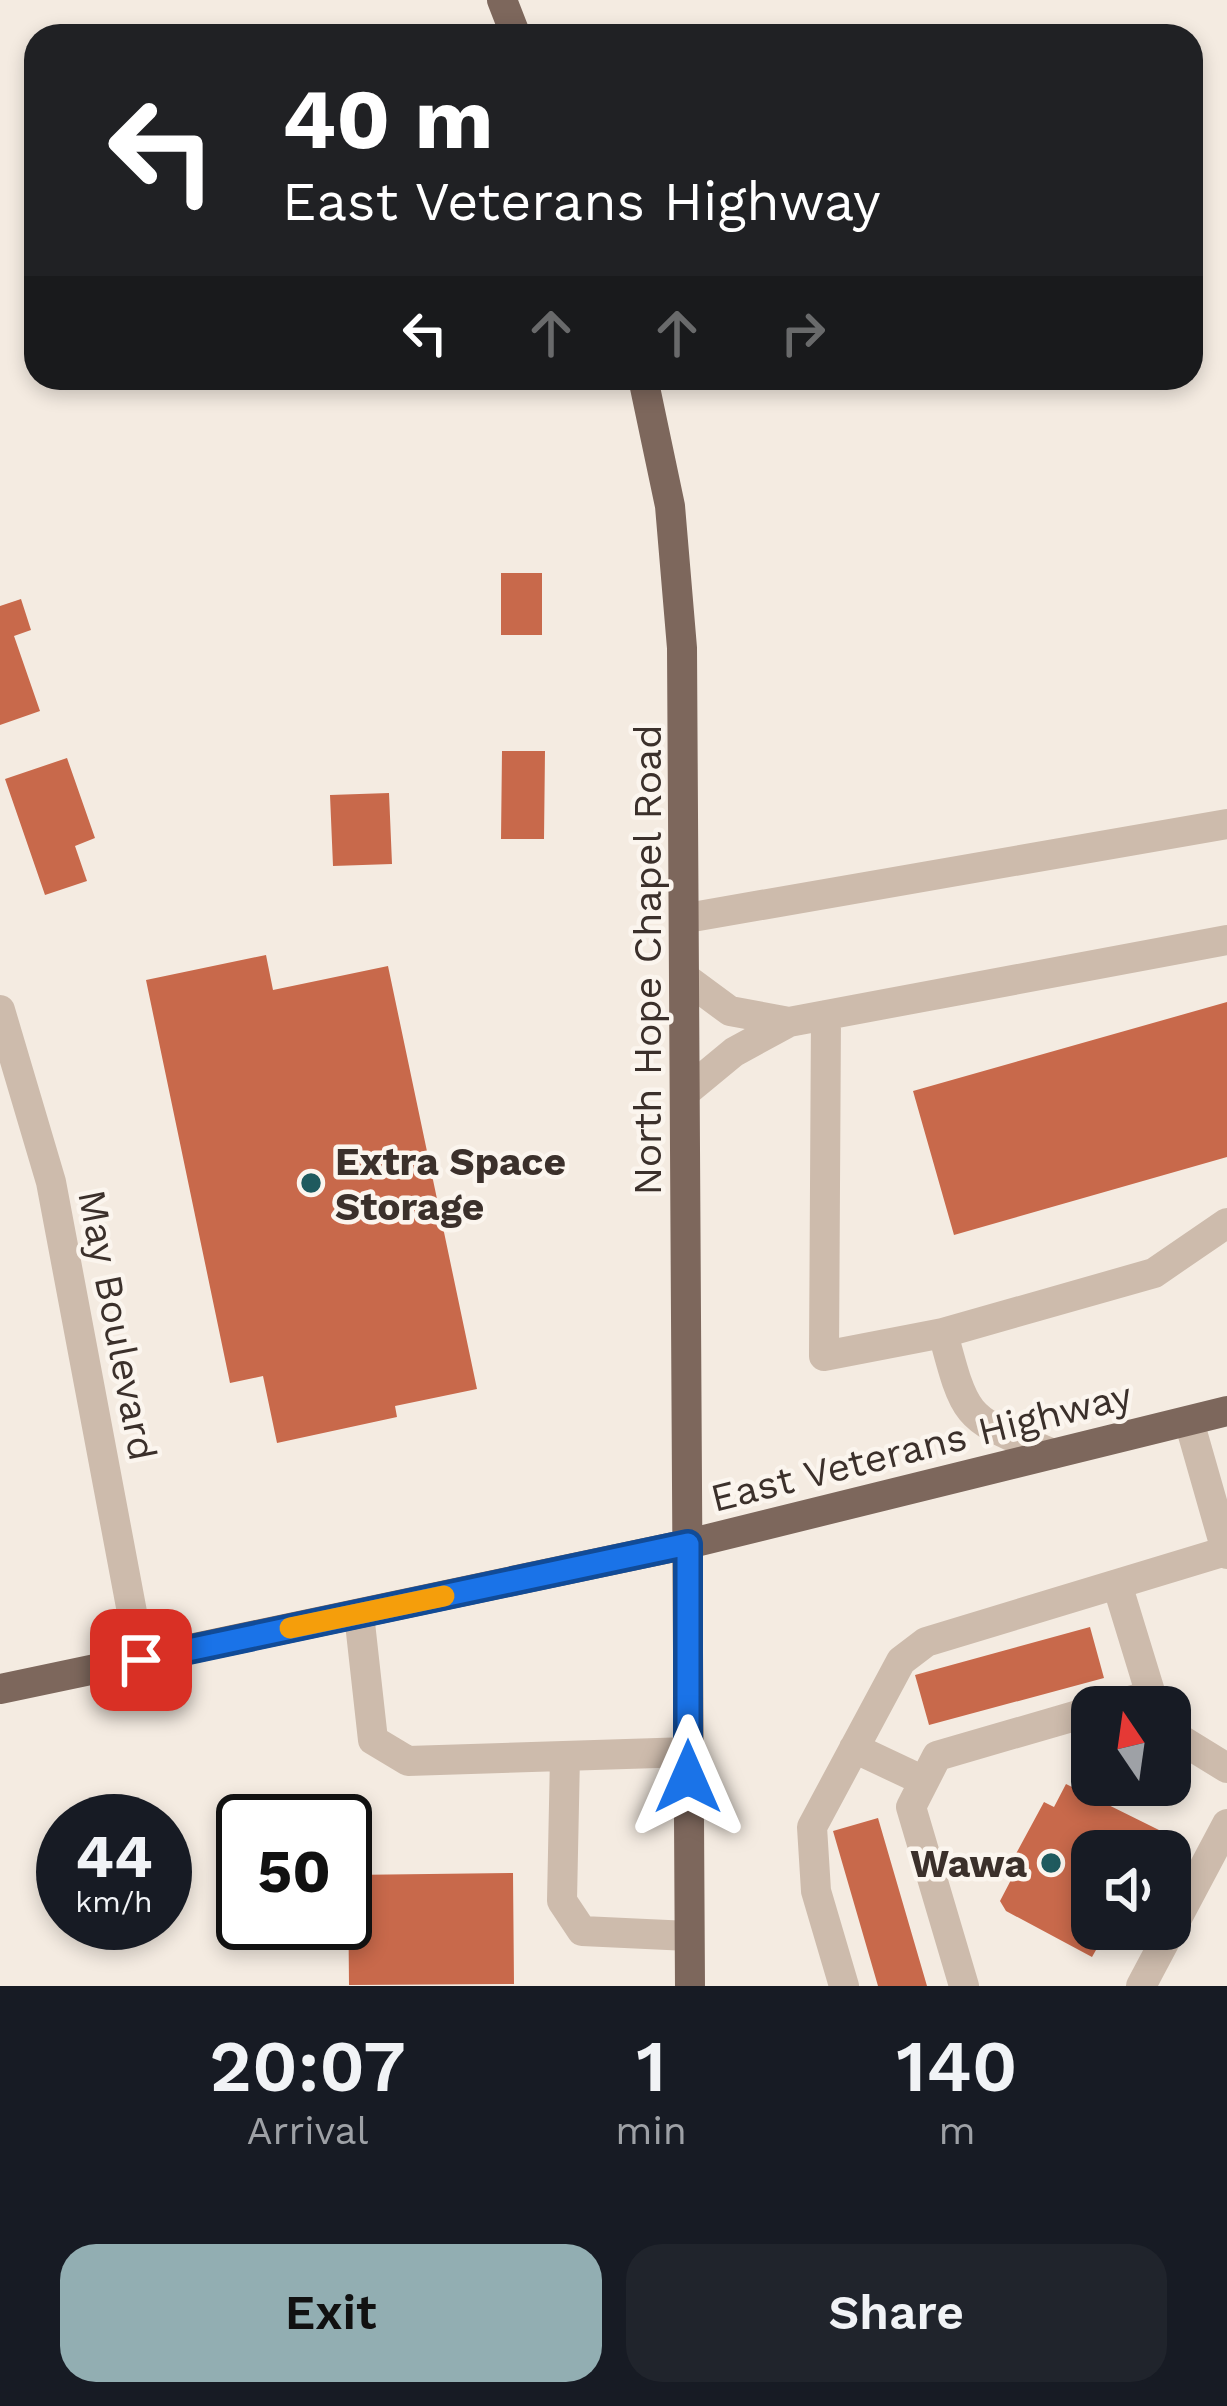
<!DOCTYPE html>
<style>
body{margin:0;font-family:"Work Sans",sans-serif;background:#20242c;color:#f1f3f6;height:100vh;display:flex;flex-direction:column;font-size:45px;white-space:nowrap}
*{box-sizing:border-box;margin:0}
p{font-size:39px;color:#9ea1a6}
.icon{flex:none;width:66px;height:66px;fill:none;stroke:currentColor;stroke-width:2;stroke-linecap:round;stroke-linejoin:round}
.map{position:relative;height:1986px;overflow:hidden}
.sheet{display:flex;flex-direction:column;background:#171b24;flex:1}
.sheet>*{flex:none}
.top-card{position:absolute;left:24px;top:24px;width:1179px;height:366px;border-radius:36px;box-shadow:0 6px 18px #0003;background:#202124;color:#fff;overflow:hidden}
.needle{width:78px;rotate:347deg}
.buttons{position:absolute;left:1071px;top:1686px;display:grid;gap:24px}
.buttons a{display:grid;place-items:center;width:120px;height:120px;border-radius:24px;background:#171b24;box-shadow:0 6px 18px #0003;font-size:60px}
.speed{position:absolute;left:36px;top:1794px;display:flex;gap:24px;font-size:60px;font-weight:700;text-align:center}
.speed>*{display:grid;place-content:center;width:156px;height:156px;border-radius:50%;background:#171b24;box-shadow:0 6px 18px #0003;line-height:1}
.speed small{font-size:30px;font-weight:400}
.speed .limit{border:6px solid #111;border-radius:18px;background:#fff;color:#111}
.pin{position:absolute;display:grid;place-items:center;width:102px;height:102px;color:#fff;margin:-51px;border-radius:24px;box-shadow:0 6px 18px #0006}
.me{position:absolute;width:132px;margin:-66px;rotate:0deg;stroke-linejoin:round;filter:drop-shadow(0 0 9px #0008)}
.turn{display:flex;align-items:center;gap:42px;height:252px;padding:0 60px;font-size:54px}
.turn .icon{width:156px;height:156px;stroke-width:2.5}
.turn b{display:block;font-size:84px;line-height:102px}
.lanes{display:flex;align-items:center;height:114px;padding:0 60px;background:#0003;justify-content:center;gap:60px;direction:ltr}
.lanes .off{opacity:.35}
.eta{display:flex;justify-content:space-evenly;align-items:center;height:204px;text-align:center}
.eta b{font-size:72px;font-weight:600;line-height:84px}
.primary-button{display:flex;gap:24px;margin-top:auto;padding:24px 60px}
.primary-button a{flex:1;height:138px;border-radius:36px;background:#92aeb2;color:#111;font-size:48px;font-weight:600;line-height:138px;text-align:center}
.primary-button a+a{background:#20242c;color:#f1f3f6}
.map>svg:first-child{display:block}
</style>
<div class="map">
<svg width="1227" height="1986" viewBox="0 0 1227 1986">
<rect width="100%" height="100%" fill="#f4ebe1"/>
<path fill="#c8694b" d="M501,573H542V635H501Z
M21,599L31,630L14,636L40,711L0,725V606Z
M502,751H545L544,839H501Z
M67,758L95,838L75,846L87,881L45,895L5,779Z
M389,793L392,864L333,866L330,795Z
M266,955L273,990L388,966L477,1389L395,1406L397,1417L277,1443L263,1376L230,1383L146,980Z
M1227,1002V1157L954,1235L913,1091Z
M1090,1627L1104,1678L929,1725L915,1675Z
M1066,1784L1161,1831L1150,1851H1092V1929H1108L1092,1957L1006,1911L1000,1901L1012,1878L1005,1874L1044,1802L1054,1807Z
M878,1818L927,1986H878L833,1831Z
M513,1873L514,1984L349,1985L348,1875Z"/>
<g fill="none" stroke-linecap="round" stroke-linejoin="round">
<path stroke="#cdbbac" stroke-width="30" d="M687,918L1227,824
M688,980L730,1011L789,1022
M0,1010L51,1182L141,1660
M826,1015L824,1356L943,1333L1154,1273L1227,1223
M688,1090L734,1052L789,1022L1227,940
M943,1333C967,1425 967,1417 1053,1454
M1189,1421L1227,1554
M359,1614L373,1740L408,1761L689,1752
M1108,1707L1151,1695L1117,1584
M1170,1733L1227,1768
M854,1748L924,1781
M565,1756L562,1901L582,1931L689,1936
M844,1986L816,1891L812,1827L901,1661L926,1642L1226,1551
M964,1986L911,1807L937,1756L1092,1711
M1141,1986L1227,1824"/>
<path stroke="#7d675c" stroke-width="30" d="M502,0L516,36
M643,378L670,506L682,648L690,1986
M0,1689L688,1544L1227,1411"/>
</g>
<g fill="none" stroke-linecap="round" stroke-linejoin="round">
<g stroke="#114b97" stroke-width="30">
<path id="route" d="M141,1660L688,1544V1777"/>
</g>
<use href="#route" stroke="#1a73e8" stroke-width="21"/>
<path stroke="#f59e0b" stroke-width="21" d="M290,1628L444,1596"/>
</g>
<g fill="#1f5a5e" stroke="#fbf5ee" stroke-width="4.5">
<circle cx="311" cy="1183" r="12"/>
<circle cx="1051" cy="1863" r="12"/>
</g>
<g text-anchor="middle" stroke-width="9" stroke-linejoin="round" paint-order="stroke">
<g font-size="39" fill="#3b302b" stroke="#fbf5ee">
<text transform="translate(647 960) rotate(-90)" y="14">North Hope Chapel Road</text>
<text transform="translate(118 1325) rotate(79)" y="14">May Boulevard</text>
<text transform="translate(921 1446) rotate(-14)" y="14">East Veterans Highway</text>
</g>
<g font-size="39" font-weight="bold" fill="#3b302b" stroke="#fbf5ee" text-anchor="start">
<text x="335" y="1175">Extra Space<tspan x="335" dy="45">Storage</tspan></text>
<text x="1027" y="1877" text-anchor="end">Wawa</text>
</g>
</g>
</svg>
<div class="buttons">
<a><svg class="needle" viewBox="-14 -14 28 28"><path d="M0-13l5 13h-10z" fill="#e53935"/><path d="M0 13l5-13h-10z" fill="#9ea1a6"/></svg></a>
<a><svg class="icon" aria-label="sound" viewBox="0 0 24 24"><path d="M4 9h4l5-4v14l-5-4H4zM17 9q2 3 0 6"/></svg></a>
</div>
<div class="speed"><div>44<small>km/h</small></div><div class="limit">50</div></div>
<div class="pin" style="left:141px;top:1660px;background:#d93025"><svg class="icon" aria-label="arrive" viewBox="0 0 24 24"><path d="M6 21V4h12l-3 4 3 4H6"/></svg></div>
<svg class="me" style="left:688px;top:1777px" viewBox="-20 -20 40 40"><path d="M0-17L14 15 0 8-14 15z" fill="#1a73e8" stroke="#fff" stroke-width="4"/></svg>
<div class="top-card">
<div class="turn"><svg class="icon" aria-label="left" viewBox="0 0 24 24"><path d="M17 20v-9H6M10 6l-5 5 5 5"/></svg><div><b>40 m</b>East Veterans Highway</div></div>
<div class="lanes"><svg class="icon" aria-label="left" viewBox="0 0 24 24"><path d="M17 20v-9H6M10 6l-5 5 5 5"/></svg><svg class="icon off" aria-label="ahead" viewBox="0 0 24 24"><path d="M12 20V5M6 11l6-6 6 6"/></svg><svg class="icon off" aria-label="ahead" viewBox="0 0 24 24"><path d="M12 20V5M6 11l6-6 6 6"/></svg><svg class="icon off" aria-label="right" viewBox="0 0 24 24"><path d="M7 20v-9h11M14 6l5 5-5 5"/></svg></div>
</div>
</div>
<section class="sheet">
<div class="eta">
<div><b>20:07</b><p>Arrival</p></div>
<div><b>1</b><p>min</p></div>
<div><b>140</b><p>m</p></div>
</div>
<div class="primary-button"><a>Exit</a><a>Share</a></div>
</section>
